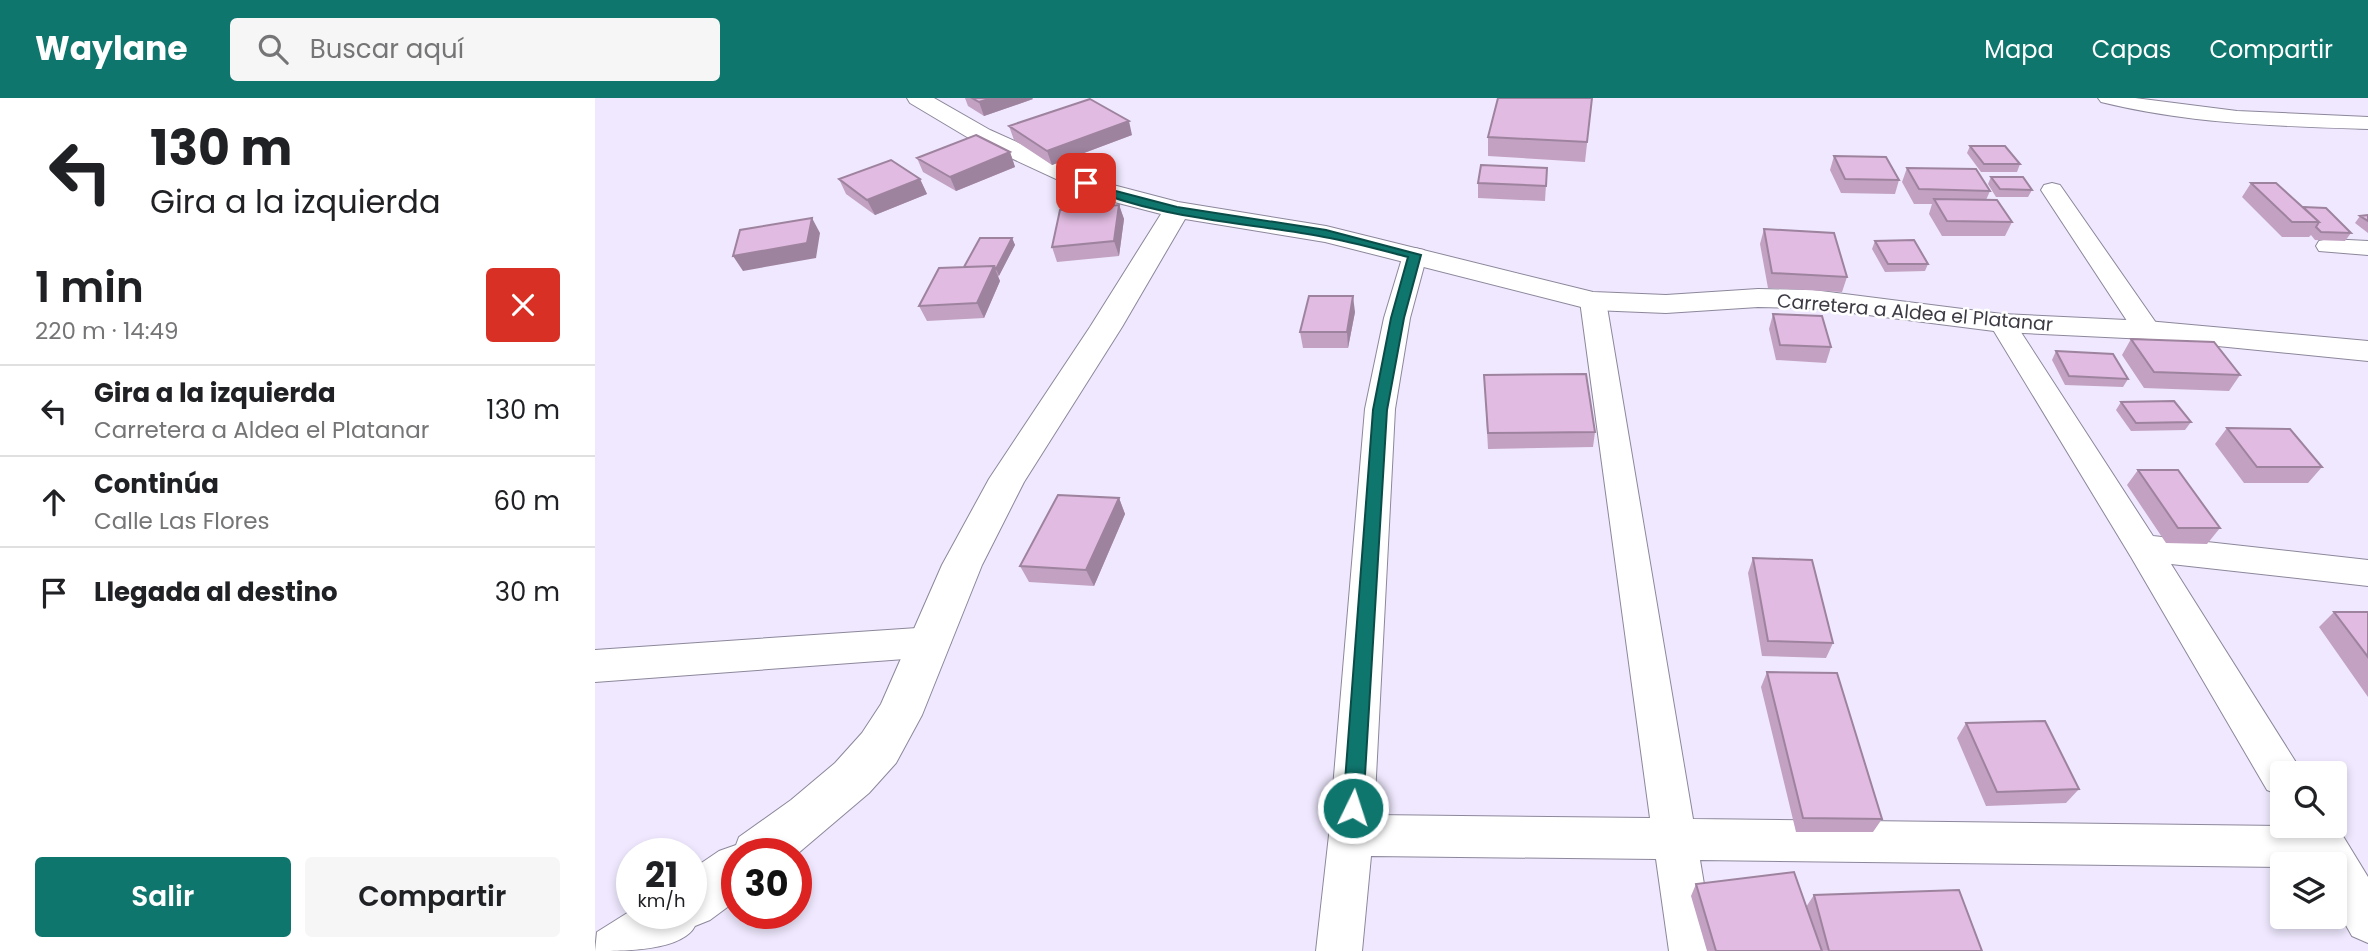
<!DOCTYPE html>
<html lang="es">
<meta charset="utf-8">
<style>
body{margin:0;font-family:Poppins,sans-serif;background:#f6f6f6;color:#202124;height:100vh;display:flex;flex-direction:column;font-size:26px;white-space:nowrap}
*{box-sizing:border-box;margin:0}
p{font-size:23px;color:#757577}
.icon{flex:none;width:38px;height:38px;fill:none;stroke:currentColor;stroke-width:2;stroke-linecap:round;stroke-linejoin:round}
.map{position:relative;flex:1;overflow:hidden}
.panel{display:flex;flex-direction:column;background:#fff;width:595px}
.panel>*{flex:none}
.top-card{background:#fff;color:#202124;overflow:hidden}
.buttons{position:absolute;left:1675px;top:663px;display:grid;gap:14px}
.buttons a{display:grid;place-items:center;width:77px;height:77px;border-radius:7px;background:#fff;box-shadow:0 4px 10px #0003;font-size:35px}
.speed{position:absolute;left:21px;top:740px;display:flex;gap:14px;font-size:35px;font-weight:700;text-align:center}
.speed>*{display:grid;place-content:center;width:91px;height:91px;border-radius:50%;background:#fff;box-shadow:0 4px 10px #0003;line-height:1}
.speed small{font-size:18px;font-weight:400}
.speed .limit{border:10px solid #d22;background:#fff;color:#111}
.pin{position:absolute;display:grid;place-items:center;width:60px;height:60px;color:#fff;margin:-30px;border-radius:14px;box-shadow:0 4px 10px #0006}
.me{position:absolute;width:77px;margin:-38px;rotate:4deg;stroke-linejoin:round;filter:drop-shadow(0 0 5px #0008)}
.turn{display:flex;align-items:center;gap:24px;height:147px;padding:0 35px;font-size:32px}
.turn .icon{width:91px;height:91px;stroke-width:2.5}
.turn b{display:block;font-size:49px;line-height:60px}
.round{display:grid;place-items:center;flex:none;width:74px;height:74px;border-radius:7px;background:#f6f6f6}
.headline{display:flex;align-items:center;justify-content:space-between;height:119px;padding:0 35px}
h1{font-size:42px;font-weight:600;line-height:52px}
.primary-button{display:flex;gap:14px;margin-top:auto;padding:14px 35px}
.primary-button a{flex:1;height:80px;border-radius:7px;background:#0f766e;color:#fff;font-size:28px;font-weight:600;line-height:80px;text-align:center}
.primary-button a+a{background:#f6f6f6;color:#202124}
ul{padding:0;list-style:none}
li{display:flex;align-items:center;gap:21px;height:91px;padding:0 35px;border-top:2px solid #e0e0e0}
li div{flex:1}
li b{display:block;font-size:26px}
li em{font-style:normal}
header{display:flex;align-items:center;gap:42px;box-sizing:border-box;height:98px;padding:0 35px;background:#0f766e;color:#fff}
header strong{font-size:33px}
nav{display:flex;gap:38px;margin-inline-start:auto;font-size:24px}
.search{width:490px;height:63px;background:#f6f6f6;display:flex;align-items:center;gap:18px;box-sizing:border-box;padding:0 24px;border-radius:7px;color:#757577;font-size:26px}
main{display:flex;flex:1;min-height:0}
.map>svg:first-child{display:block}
</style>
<header>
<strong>Waylane</strong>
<div class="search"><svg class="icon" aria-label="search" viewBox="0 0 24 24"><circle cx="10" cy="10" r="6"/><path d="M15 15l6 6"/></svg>Buscar aquí</div>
<nav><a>Mapa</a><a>Capas</a><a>Compartir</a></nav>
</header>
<main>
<section class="panel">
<div class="top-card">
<div class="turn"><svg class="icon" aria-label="left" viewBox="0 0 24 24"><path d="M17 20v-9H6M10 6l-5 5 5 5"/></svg><div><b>130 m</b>Gira a la izquierda</div></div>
</div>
<div class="headline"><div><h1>1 min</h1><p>220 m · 14:49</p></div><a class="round" style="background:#d93025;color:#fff"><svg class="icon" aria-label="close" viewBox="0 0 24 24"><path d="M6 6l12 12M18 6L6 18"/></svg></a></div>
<ul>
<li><svg class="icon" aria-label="left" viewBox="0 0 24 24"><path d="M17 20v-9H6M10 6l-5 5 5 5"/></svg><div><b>Gira a la izquierda</b><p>Carretera a Aldea el Platanar</p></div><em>130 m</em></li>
<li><svg class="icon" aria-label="ahead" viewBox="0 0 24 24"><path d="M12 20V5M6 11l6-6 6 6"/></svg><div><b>Continúa</b><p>Calle Las Flores</p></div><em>60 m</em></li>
<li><svg class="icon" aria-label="arrive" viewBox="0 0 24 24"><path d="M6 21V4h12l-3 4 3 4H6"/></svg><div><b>Llegada al destino</b></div><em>30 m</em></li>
</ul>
<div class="primary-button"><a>Salir</a><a>Compartir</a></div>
</section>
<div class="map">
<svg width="1773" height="853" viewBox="0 0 1773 853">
<rect width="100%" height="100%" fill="#efe8fe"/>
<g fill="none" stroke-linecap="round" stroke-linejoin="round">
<g stroke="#8d879b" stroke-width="2">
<path id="minor" d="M1503,0H1540L1642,13L1773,19V31C1683,28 1594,26 1506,4Z
M1457,85L1465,87L1566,232L1562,238L1552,240L1542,238L1538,232L1446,92L1449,87Z
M1733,141L1773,143V157L1724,153L1721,148L1724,143Z
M820,150L829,152L832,157L815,220L800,311L779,717L1055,720L985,203L989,197L998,195L1007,197L1011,203L1098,721L1687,728H1740V725L1773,779V845L1757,838L1740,808V766H1687V769L1105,762L1120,853H1074L1061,761L776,758L767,853H721L734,737L770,311L789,220L808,157L811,152Z
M1407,217L1416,219L1420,225L1558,438L1773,462V488L1576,466L1702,666L1706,676H1687V698L1672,692L1536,459L1394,225L1398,219Z
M337,529L350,533L356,544L350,555L337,559L0,584V552Z"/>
</g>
<g stroke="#8d879b" stroke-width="2">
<path id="tertiary" d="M312,0H339L395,32L518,87L583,104L731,128L998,194L1071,197L1163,191L1218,192L1407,216L1552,223L1773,243V263L1552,241L1407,234L1218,210L1163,209L1071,215L998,212L730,144L590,121L527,229L429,384L387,467L327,617L301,665L274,695L201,757L142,756V802L115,822L100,828C87,853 29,853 0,853L2,834L37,812V816H96V772L124,753L141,747L144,739L196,702L240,665L267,635L286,606L347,467L394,381L495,229L566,116L500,99L377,42L315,5Z"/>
</g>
<use href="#minor" fill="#fff" fill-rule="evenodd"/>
<use href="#tertiary" fill="#fff" fill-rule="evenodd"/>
</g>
<path fill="#c2a1c2" d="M370,0H437L438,1L389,18L373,8Z
M997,0L990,64L893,58V39Z
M414,28L537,37L457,67L419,42Z
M1375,48L1425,66L1422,74H1386L1372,55Z
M415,54L420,69L361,93L328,74L322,60Z
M1239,58L1304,82L1300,96L1246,95L1235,72Z
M952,70L950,103L883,100V85Z
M1312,70L1395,93L1391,102L1417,124L1410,138H1347L1334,116L1337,106H1319L1307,84Z
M1396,79L1437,92L1433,99H1401L1393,86Z
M244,81H325L332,96L280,117L251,96Z
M1656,85L1708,109L1756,135L1750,143L1720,142L1716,137L1714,139H1687L1647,99Z
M524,107L529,121L524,158L462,164L457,149Z
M1773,117V135L1760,125L1765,118Z
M1169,131L1252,179L1247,194L1173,190L1165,146Z
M417,140L420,147L403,179L405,183L389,220L332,223L324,208L369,169Z
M1280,143L1333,166L1330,173L1290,174L1277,151Z
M760,214L753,250H708L705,234Z
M1178,216L1236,249L1231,265L1181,262L1174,231Z
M1536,241L1645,277L1634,293L1549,290L1527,257Z
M1461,253L1533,281L1528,289L1470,287L1457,262Z
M889,277L1000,334L998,349L893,351Z
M1526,304L1596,324L1590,332L1536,333L1521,312Z
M1632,330L1727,369L1713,385H1649L1620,346Z
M1543,372L1625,430L1612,446L1571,445L1532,387Z
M524,400L530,416L499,488L434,484L425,468Z
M1158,460L1238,545L1231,560L1167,558L1153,475Z
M1739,514H1773V599L1724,529Z
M1172,574L1287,721L1278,734H1201L1166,589Z
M1371,625L1484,691L1471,705L1391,708L1362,640Z
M1101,786L1211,809L1219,797L1387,853H1112L1096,798Z"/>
<path fill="#9e839e" d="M397,0H437L438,1L389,18L384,4Z
M534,23L537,37L457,67L452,53Z
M415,54L420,69L361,93L355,79Z
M325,81L332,96L280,117L272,102Z
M524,107L529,121L524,158L519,143Z
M217,120L225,135L221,160L148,173L138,158Z
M417,140L420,147L404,178L401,171Z
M399,168L405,183L389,220L382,205Z
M758,198L760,214L753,250L752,234Z
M524,400L530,416L499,488L491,472Z"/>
<path fill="#e1bbe1" stroke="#9e839e" stroke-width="2" d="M377,0H397L384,4Z
M903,0H997L992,44L893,39Z
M495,1L534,23L452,53L414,28Z
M381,37L415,54L355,79L322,60Z
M1375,48H1410L1425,66H1389Z
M1239,58L1291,59L1304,82L1250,81Z
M296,62L325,81L272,102L244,81Z
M886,67L952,70L951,88L883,85Z
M1312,70L1381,71L1395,93L1324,91Z
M1396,79H1428L1437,92L1405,91Z
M1656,85H1681L1724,124H1697Z
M1339,101L1402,102L1417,124L1352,123Z
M524,107L519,143L457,149L465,112Z
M1708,109L1731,110L1756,135L1726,134L1721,129L1724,124Z
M1773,117V123L1765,118Z
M217,120L212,145L138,158L145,132Z
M1169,131L1239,135L1252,179L1177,175Z
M385,140H417L401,171L399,168L369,169Z
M1319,142L1333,166H1293L1280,143Z
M399,168L382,205L324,208L344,170Z
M714,198H758L752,234H705Z
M1178,216L1227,218L1236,249L1185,247Z
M1536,241L1619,244L1645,277L1559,274Z
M1461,253L1518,256L1533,281L1474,278Z
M991,276L1000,334L893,335L889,277Z
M1579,303L1596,324L1541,325L1526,304Z
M1632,330L1695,331L1727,369H1662Z
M1543,372H1583L1625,430H1583Z
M463,397L524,400L491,472L425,468Z
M1158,460L1217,462L1238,545L1173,543Z
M1739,514H1773V559Z
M1172,574L1242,575L1287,721L1208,720Z
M1450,623L1484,691L1402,694L1371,625Z
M1199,774L1227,853H1121L1101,786Z
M1364,792L1387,853H1234L1219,797Z"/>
<path fill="#0f766e" stroke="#0a4d48" stroke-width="2" d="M491,82L513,91L582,109L731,132L826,157L809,220L792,312L768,710L765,717L758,720L751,717L748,710L778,312L796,220L813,159C785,152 758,144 729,139C649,124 563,121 488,88V83Z"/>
<g text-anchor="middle" stroke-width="5" stroke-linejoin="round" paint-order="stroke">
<g font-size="19" fill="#3d3a43" stroke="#fff">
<text transform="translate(1320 214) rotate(5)" y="7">Carretera a Aldea el Platanar</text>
</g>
</g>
</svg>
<div class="buttons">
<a><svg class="icon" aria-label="search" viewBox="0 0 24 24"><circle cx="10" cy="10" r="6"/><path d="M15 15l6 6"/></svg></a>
<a><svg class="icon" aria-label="layers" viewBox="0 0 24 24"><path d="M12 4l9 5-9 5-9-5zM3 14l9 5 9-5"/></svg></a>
</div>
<div class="speed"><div>21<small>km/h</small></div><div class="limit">30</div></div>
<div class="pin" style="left:491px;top:85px;background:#d93025"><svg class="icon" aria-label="arrive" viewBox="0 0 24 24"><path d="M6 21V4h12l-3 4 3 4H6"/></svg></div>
<svg class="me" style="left:758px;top:710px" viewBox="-20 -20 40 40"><circle r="17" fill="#0f766e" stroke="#fff" stroke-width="3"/><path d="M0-11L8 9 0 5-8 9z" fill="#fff"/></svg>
</div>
</main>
